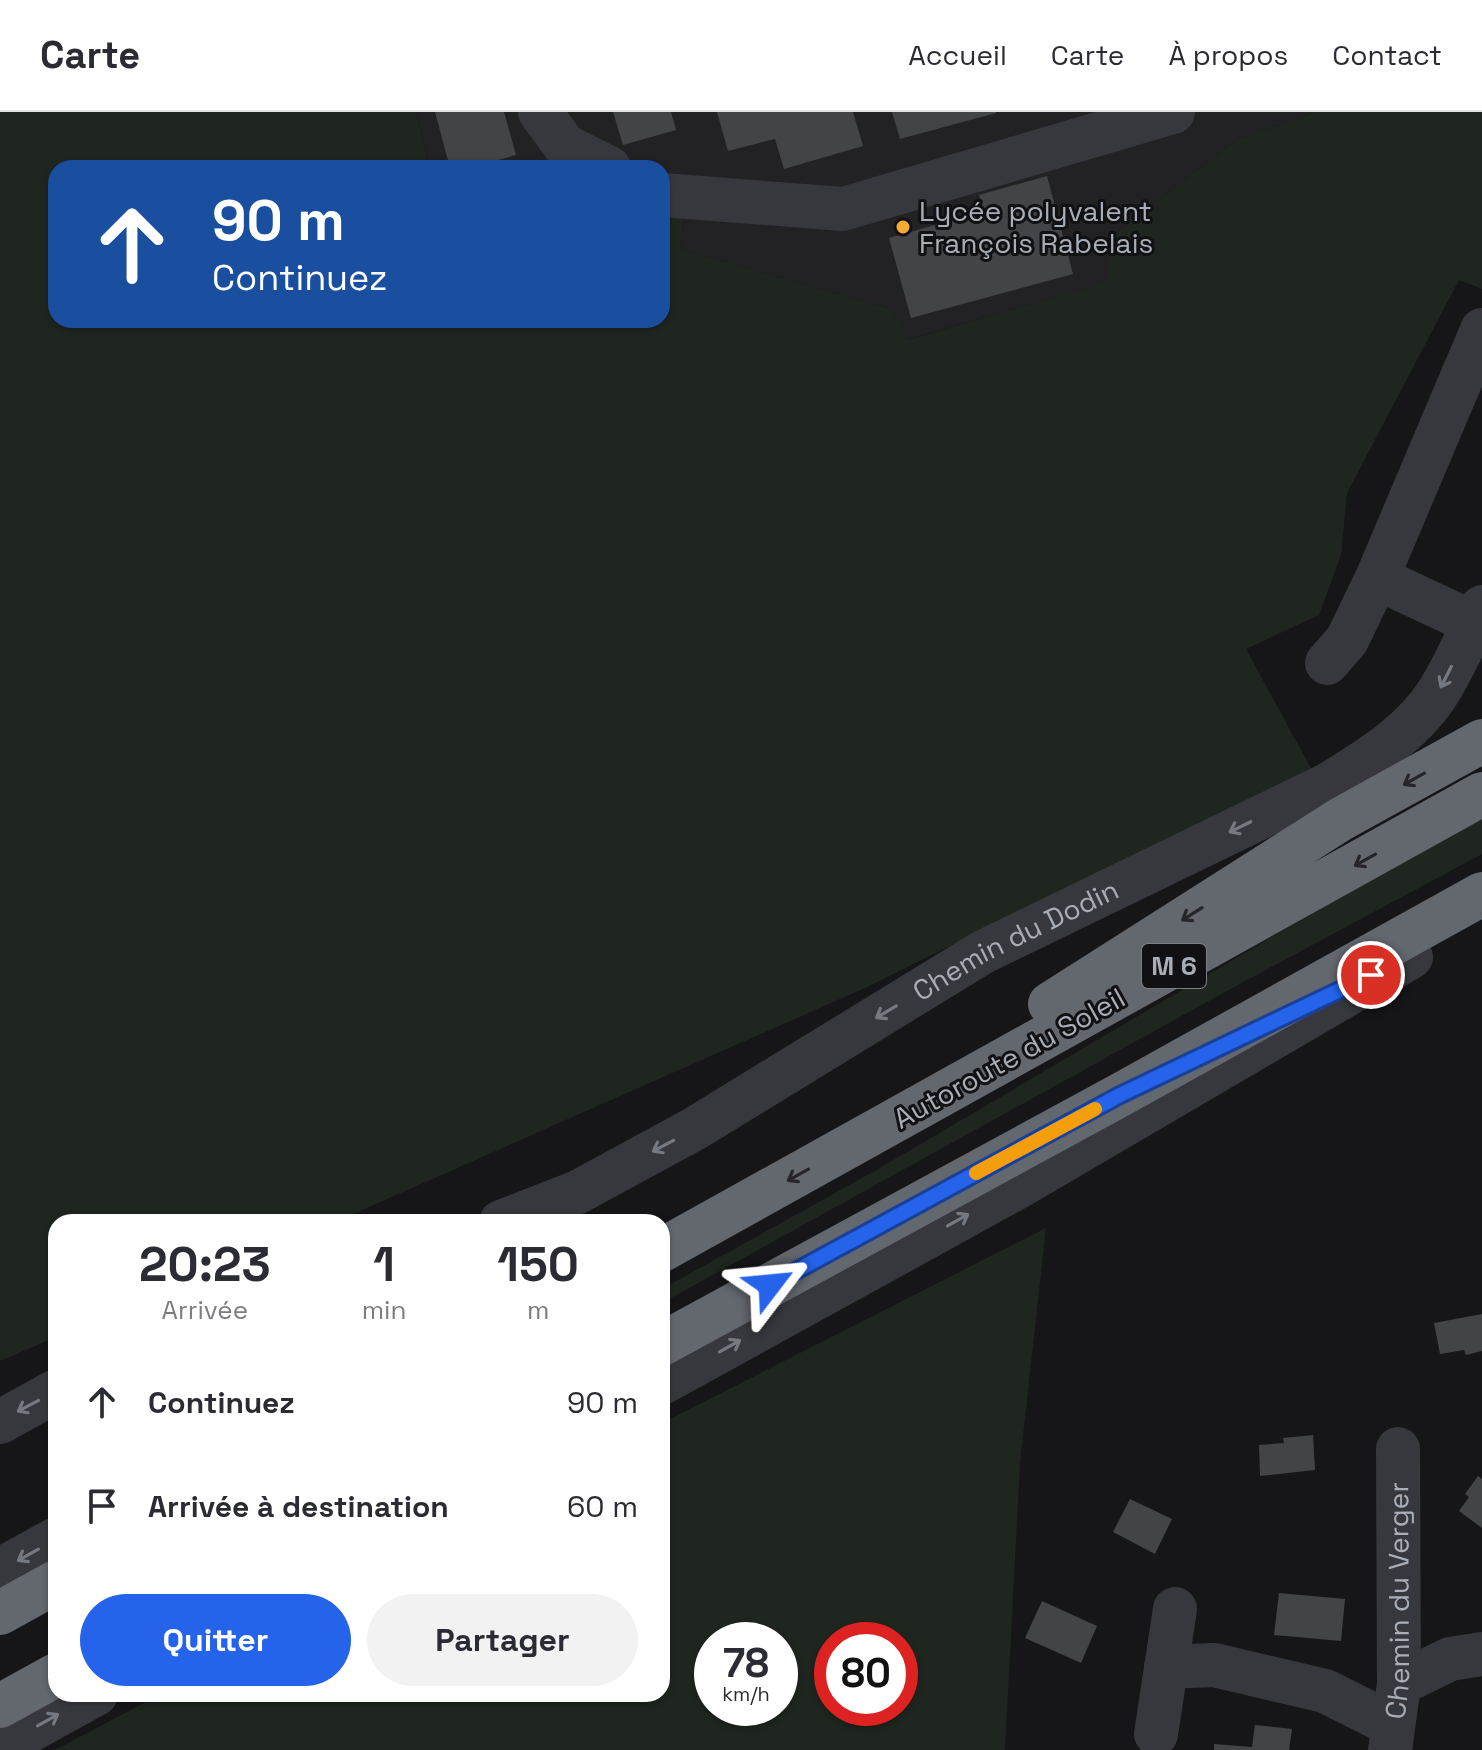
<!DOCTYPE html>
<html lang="fr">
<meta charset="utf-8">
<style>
body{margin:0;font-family:"Space Grotesk",sans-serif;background:#f2f2f3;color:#2b2b33;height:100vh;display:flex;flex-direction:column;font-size:30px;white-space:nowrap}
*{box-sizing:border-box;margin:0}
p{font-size:26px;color:#7c7c81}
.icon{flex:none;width:44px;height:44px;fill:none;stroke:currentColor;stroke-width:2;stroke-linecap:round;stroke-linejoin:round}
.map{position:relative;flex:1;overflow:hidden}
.sheet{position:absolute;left:48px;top:1102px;width:622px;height:488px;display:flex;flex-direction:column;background:#fff;border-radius:24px;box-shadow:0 2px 6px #0004}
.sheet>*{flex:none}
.hud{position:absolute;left:48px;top:48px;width:622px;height:168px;border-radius:24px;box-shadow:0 2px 6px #0004;background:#1a4fa0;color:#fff;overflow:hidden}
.speed{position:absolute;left:694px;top:1510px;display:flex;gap:16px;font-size:40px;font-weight:700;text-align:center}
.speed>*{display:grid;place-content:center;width:104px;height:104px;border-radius:50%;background:#fff;box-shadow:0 2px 6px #0004;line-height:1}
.speed small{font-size:20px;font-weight:400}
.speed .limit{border:12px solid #d22;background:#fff;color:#111}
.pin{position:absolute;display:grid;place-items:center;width:68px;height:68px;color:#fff;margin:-34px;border:4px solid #fff;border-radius:50%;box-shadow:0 2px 8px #0007}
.me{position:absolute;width:88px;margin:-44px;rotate:61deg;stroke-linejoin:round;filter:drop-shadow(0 0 6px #0008)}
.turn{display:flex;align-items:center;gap:28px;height:168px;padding:0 32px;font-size:36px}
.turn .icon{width:104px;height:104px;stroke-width:2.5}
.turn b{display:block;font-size:56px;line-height:68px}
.eta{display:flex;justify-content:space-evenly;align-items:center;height:136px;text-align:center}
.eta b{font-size:48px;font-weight:600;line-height:56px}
.button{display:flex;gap:16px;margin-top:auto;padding:16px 32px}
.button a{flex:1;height:92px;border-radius:48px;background:#2563eb;color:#fff;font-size:32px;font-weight:600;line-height:92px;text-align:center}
.button a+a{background:#f2f2f3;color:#2b2b33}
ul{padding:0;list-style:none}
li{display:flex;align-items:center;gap:24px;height:104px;padding:0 32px}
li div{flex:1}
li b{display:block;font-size:30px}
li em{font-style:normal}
header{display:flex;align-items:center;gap:48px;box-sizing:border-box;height:112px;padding:0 40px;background:#fff;border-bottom:2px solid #e1e1e2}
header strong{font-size:38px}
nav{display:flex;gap:44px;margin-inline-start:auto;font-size:28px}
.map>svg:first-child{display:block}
</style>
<header>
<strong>Carte</strong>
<nav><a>Accueil</a><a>Carte</a><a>À propos</a><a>Contact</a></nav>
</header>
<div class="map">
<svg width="1482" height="1638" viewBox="0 0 1482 1638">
<rect width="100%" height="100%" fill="#161618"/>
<path fill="#222225" d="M416,0H1315L1237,27L1110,126L1108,170L906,228L892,197L680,137L684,104L662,95V56H430Z"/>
<path fill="#1e261f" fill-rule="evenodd" d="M0,0H416L430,56H56V208H662V95L684,104L680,137L892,197L907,228L1107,170L1110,126L1237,27L1315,0H1482V177L1459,168L1347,381L1341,443L1319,503L1246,537L1313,660L1089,765L865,876L335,1110H56V1225L0,1249Z
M1482,706V742L1225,880L662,1191V1177L880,1056L1372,766Z
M1046,1116L1020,1351L1005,1638H55L161,1582H662V1311ZM780,1528V1596H712V1528ZM900,1528V1596H832V1528Z"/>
<path fill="#424448" d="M435,0H504L516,43L469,56H450Z
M613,0H671L676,18L623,33Z
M717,0H853L863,34L784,57L775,27L728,39Z
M892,0H996V1L900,27Z
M1047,64L1073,162L911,206L889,126L984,99L979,83Z
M1482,1202V1239L1466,1243L1464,1238L1440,1242L1434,1211Z
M1313,1323L1315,1358L1260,1364L1259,1333L1284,1331L1283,1326Z
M1478,1364L1482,1367V1416L1459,1399L1469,1385L1465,1382Z
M1130,1387L1172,1407L1155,1442L1113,1420Z
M1279,1481L1345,1487L1341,1529L1274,1523Z
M1042,1489L1097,1514L1081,1551L1025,1526Z
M1255,1613L1292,1617L1289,1638H1214V1632L1252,1635Z"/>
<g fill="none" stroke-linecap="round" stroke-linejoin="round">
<g stroke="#37383d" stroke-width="44">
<path d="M540,0L565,34L609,56"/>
<path d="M662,83L843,97L1173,0"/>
<path d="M1377,466L1482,515"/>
<path d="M1327,551L1347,528L1377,466L1482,218"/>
<path id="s1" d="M501,1110L578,1080L694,1017L983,840L1329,672C1369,647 1414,620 1439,579C1455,553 1468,523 1482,495"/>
<path d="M662,1271L1018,1075L1411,845"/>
<path d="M0,1310L56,1279"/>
<path d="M0,1458L56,1427"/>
<path d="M1166,1555L1214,1553L1325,1579L1393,1613"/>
<path d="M1399,1572L1450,1547L1482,1542"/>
<path d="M1156,1622L1175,1497"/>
<path d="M0,1635L96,1582"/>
<path id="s2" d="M1390,1638L1399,1572L1398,1337"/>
</g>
<path stroke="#63676e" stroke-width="44" d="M1050,892L1341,707L1482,629
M662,1138L1482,682
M662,1232L1120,983L1482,782
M0,1501L56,1470
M0,1594L56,1563"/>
</g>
<defs><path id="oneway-shaft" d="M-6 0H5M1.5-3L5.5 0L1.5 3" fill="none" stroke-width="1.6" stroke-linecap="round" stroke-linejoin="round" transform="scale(2)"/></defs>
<g stroke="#757981">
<use href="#oneway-shaft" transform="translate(1446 565) rotate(117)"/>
<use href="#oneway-shaft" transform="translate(1240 715) rotate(154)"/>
<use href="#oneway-shaft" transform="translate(886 900) rotate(149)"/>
<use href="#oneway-shaft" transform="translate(663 1034) rotate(152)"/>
<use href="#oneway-shaft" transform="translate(958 1108) rotate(-29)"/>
<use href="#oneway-shaft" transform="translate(730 1234) rotate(-29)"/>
<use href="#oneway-shaft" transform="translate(28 1294) rotate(152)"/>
<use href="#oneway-shaft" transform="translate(28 1443) rotate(151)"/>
<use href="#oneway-shaft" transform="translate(48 1608) rotate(-29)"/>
</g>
<g stroke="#26262a">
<use href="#oneway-shaft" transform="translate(1414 667) rotate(151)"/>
<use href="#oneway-shaft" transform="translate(1365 748) rotate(151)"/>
<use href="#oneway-shaft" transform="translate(1192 802) rotate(148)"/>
<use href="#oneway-shaft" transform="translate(798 1063) rotate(151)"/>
</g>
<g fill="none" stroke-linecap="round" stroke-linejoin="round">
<g stroke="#184099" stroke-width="20">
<path id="route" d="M770,1173L1120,983L1371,863"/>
</g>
<use href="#route" stroke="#2563eb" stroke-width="14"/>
<path stroke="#f59e0b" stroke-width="14" d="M976,1061L1095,997"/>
</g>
<circle fill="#f3ac33" stroke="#111113" stroke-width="3" cx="903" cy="115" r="8"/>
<g text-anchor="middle" stroke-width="6" stroke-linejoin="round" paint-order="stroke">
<rect fill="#111113" stroke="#7b7f86" stroke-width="2" x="1142" y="832" width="64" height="44" rx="6"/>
<g font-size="26" font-weight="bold" fill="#a8aeb8">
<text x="1174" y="863">M 6</text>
</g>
<g font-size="28" fill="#a8aeb8" stroke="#111113" text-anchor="start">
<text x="919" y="109">Lycée polyvalent<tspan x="919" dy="32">François Rabelais</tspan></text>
</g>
<g font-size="28" fill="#a8aeb8" stroke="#111113">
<text dy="10" stroke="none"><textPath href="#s1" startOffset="588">Chemin du Dodin</textPath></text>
<text transform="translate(1009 946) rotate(-29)" y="10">Autoroute du Soleil</text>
<text dy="10" stroke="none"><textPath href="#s2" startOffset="150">Chemin du Verger</textPath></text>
</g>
</g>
</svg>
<div class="speed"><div>78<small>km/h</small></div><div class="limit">80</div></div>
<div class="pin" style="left:1371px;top:863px;background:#d93025"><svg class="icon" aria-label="arrive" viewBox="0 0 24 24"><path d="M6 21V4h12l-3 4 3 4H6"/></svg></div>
<svg class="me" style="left:770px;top:1173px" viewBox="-20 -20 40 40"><path d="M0-17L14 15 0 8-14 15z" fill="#2563eb" stroke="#fff" stroke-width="4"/></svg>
<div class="hud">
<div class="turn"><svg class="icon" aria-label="ahead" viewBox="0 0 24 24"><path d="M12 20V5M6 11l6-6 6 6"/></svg><div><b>90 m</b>Continuez</div></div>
</div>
<section class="sheet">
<div class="eta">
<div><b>20:23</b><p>Arrivée</p></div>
<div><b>1</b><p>min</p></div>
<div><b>150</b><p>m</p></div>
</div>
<ul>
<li><svg class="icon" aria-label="ahead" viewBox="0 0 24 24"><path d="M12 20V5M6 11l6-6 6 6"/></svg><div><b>Continuez</b></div><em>90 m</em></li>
<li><svg class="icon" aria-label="arrive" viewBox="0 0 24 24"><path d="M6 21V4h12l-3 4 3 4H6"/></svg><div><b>Arrivée à destination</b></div><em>60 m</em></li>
</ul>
<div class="button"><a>Quitter</a><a>Partager</a></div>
</section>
</div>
